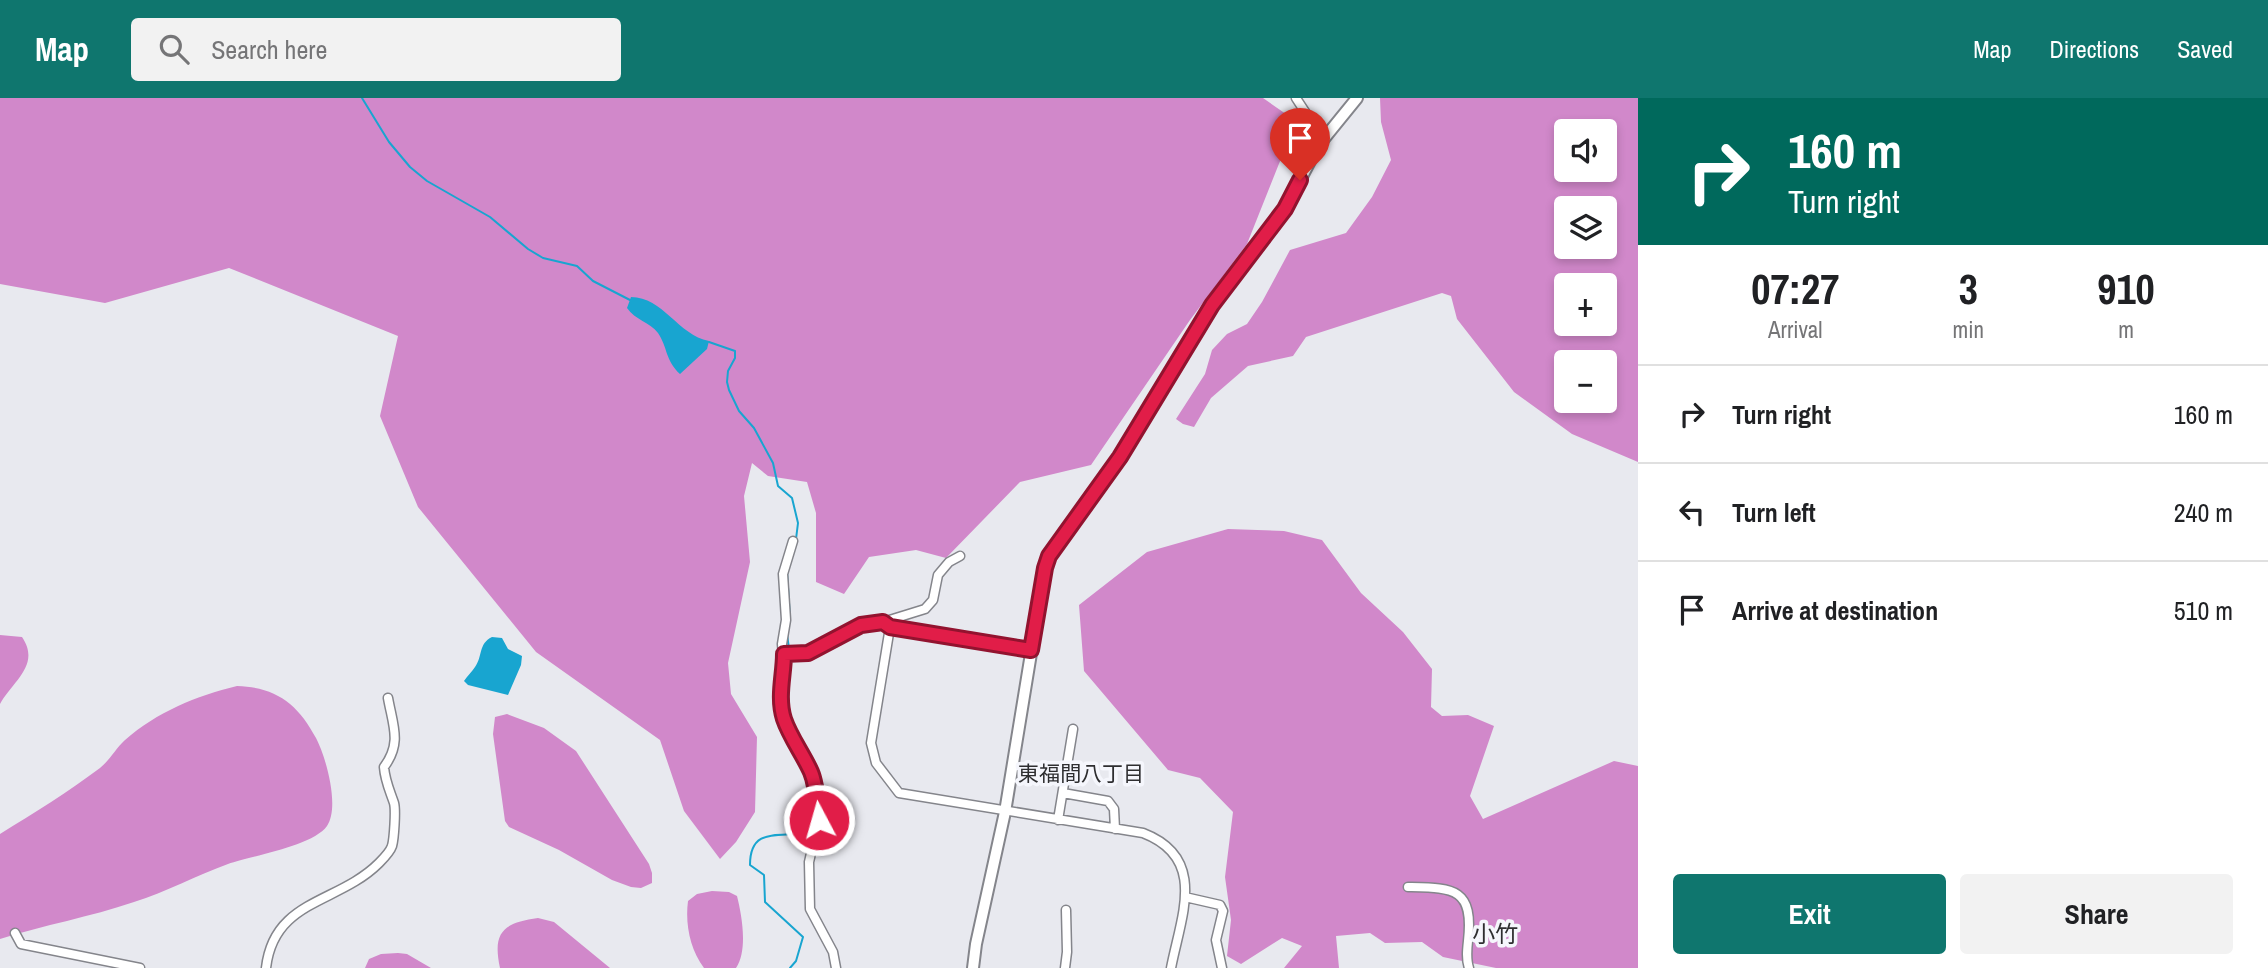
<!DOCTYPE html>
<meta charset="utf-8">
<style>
body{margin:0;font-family:"Archivo Narrow","Noto Sans JP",sans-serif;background:#f2f2f2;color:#202124;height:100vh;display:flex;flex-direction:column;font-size:26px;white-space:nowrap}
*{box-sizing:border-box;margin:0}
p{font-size:23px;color:#757577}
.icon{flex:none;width:38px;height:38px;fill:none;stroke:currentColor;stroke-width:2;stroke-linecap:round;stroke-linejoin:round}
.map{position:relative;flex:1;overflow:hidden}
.side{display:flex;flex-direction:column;background:#fff;width:630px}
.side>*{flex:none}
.top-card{background:#00695c;color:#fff;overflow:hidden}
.controls{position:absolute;left:1554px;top:21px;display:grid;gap:14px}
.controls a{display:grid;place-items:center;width:63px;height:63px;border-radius:7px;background:#fff;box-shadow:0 4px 10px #0003;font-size:35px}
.pin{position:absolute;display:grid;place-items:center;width:60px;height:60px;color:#fff;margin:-72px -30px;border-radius:50% 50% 50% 0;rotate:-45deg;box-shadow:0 0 7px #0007}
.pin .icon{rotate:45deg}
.me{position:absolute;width:77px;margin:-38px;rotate:354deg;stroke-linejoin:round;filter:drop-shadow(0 0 5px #0008)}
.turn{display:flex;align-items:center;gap:24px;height:147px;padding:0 35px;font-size:32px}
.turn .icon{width:91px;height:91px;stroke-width:2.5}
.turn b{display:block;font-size:49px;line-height:60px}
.eta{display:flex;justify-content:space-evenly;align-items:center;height:119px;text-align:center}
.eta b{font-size:42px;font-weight:800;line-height:49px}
.cta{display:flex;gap:14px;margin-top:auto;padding:14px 35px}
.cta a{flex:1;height:80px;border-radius:7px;background:#0f766e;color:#fff;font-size:28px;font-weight:800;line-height:80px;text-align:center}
.cta a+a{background:#f2f2f2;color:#202124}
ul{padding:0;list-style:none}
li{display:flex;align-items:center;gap:21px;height:98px;padding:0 35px;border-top:2px solid #e0e0e0}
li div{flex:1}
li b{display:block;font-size:26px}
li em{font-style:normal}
header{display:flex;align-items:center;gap:42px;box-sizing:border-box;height:98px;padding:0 35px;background:#0f766e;color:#fff}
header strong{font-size:33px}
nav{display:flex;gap:38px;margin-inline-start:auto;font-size:24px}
.search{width:490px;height:63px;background:#f2f2f2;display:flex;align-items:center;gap:18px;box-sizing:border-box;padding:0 24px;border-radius:7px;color:#757577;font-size:26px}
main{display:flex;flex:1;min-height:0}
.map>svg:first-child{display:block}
</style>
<header>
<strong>Map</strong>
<div class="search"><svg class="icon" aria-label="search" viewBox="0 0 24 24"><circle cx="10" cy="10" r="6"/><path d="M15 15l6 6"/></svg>Search here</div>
<nav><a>Map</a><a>Directions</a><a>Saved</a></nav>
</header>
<main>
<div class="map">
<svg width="1638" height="870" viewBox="0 0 1638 870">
<rect width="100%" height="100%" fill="#e8e9ef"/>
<path fill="#d188ca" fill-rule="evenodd" d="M0,0H1263L1296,23L1247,146L1190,222L1091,367L1020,384L946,460L916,452L869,459L844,496L816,484V415L807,384L768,378L752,365L744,398L750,464L728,565L731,596L757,639L755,714L736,744L720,761L684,713L660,642L536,554L418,409L380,318L398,238L229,170L105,205L0,186Z
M1380,0H1638V364L1572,336L1514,294L1457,221L1451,198L1442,195L1306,239L1293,258L1248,268L1211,300L1194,329L1183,326L1176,321L1205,276L1212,252L1227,236L1247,226L1262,204L1290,152L1346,135L1372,99L1391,62L1381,24ZM1566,33H1605V72H1566ZM1566,110H1605V149H1566ZM1605,187V226H1566V187ZM1605,264V303H1566V264Z
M1228,431L1284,433L1322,442L1361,495L1403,534L1432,571L1431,609L1442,618L1468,617L1494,628L1470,698L1483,721L1614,663L1638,668V870H1496L1443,859L1422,844L1385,845L1370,835L1336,838L1339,870H1284L1302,848L1282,840L1241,866L1227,858L1231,822L1225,779L1233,714L1200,680L1168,672L1084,573L1079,507L1147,454Z
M0,537L22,539C41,567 13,583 0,606Z
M237,588C276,589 298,606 316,640C326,659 340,709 327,728C313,748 251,758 228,766C197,777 166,794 134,804C90,819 44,827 0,841V736C34,715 68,694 100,670C110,662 116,650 125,642C157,614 196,598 237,588Z
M507,616L544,630L576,653L649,766L652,775V785L641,790L631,789L612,782L559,752L509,729L505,723L493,636L495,619Z
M712,793L729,794L737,798C742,818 748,852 736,870H704C690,851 685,826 688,803L697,796Z
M538,820L554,824L610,870H500C492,833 504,825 538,820Z
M398,855L407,856L431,870H365L369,861L381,856Z"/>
<path fill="#18a5d0" d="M631,199C663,199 678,237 709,243L707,251L680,276C665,262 668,250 658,235C650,224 635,222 627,210Z
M492,539L502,540L508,551L522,558L521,567L508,597L468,587L464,583C467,578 472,574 475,569C483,558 478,546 492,539Z"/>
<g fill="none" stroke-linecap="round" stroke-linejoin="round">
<path stroke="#18a5d0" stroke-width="2" d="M362,0L389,44L410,69L427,83L490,119L528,151L543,160L577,168L593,183L630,202
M709,244L735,253V260L728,273L727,284L729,292L739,313L754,330L773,365L778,388L792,400L798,425L796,441
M787,474L790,520
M787,536L789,551
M788,614L785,587L790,560
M790,870L796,863L803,839L765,804L764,777L750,767C750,732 774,738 798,736L812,722L813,717C795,699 812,697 808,680C806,669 796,659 792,648"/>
<g stroke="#84858b" stroke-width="11">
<path id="minor" d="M1296,0L1311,23L1328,36
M793,443L783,476L786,522L782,546L784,569L780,586L782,608L784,621L800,656L810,672L815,687L819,721L809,764L810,811L833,854L836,870
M1031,552L890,529L871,645L876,665L899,695L1143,735C1208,760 1181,818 1171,870
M784,556L808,555L861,527L883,524L925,511L933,502L938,477L949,464L960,458
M1063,695L1108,703L1114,711L1115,731
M1058,722L1073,631
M1408,789C1453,790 1474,789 1468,843C1467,852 1466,861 1469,870
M1185,799L1220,807L1223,813L1216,842L1222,870
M15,835L21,846L140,870
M266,870C274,801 338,806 379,765C383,761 390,754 392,748C394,741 396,712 394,705C390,693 385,683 384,669C402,645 393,628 388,600
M1065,870L1067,854L1066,812"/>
</g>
<g stroke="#84858b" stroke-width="14">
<path id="tertiary" d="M973,870L976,846L1005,714L1045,470L1049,458L1120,359L1212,207L1285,111L1318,48L1357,0"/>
</g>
<use href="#minor" stroke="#fff" stroke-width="8"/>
<use href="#tertiary" stroke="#fff" stroke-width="10"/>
</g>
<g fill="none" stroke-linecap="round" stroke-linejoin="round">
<g stroke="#92132f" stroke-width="18">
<path id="route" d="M819,722C817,706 817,688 811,674C803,656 790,639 784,621C777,599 784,577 784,556L808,555L861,527L883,524L890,529L1031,552L1045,470L1049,458L1120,359L1212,207L1285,111L1300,82"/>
</g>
<use href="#route" stroke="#e11d48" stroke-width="12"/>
</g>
<g text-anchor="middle" stroke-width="7" stroke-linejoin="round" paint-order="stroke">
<g font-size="21" fill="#2e2e30" stroke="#f5f6fc">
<text x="1081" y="683">東福間八丁目</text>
</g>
<g font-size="23" fill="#2e2e30" stroke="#f5f6fc">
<text x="1495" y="844">小竹</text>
</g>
</g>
</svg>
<div class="controls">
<a><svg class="icon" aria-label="sound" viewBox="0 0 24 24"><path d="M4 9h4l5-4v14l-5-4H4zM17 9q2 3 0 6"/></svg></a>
<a><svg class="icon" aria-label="layers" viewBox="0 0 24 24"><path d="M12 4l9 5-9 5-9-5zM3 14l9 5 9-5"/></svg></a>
<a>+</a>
<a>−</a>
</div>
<div class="pin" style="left:1300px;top:82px;background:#d93025"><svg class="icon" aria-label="arrive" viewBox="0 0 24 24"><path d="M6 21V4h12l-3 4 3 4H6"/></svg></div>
<svg class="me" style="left:819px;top:722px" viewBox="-20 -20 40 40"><circle r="17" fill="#e11d48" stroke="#fff" stroke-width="3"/><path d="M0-11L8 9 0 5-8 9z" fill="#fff"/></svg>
</div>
<section class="side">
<div class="top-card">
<div class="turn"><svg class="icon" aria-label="right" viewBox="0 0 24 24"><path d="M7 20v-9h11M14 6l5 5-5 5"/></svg><div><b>160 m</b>Turn right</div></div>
</div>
<div class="eta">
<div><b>07:27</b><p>Arrival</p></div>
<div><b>3</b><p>min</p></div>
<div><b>910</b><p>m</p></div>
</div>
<ul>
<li><svg class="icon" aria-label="right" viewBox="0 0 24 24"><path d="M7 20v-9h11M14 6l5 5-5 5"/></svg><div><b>Turn right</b></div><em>160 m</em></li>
<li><svg class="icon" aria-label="left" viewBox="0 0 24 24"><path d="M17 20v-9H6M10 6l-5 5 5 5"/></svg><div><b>Turn left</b></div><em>240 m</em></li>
<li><svg class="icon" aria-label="arrive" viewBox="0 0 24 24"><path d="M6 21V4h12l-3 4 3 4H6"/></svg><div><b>Arrive at destination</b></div><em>510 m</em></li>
</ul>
<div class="cta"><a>Exit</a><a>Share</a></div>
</section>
</main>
